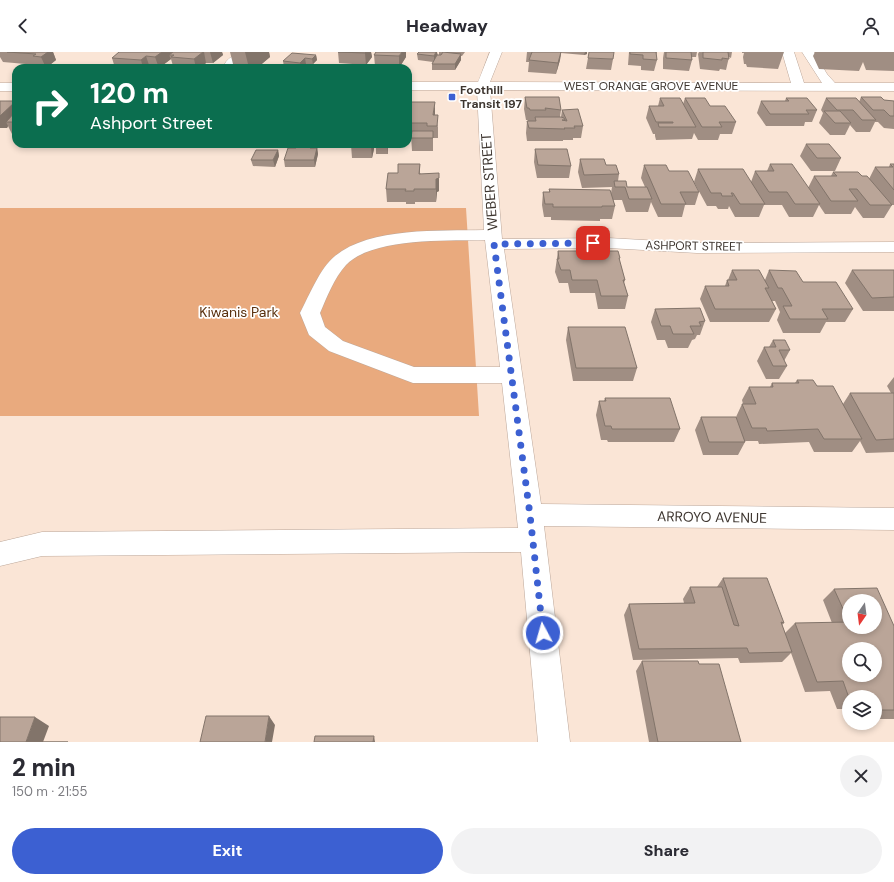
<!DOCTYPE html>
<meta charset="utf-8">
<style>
body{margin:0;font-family:"DM Sans",sans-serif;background:#f2f2f3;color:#2b2b33;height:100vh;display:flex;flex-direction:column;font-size:15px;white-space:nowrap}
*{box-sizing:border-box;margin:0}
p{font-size:13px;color:#7c7c81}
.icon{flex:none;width:22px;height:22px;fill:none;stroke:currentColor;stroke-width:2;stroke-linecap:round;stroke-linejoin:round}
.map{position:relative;height:690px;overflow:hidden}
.drawer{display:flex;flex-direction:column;background:#fff;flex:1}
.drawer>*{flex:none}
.banner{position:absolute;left:12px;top:12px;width:400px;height:84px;border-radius:12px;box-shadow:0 2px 6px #0003;background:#0b6e4f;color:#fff;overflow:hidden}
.needle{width:26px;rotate:194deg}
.fabs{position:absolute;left:842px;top:542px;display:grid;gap:8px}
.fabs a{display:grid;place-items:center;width:40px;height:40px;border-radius:50%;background:#fff;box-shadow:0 2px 6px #0003;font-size:20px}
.pin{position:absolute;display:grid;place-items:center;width:34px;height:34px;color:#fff;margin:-17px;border-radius:8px;box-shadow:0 2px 6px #0006}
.me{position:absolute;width:44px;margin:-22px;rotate:354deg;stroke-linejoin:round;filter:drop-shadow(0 0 3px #0008)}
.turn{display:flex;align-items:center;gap:14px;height:84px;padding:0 12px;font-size:18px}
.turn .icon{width:52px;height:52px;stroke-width:2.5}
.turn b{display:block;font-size:28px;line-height:34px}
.round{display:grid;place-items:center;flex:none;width:42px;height:42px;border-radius:21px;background:#f2f2f3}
.headline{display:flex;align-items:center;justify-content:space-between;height:68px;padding:0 12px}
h1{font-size:24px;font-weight:800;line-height:30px}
.action{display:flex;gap:8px;margin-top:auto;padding:8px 12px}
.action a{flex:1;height:46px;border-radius:24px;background:#3c60d2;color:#fff;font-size:16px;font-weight:800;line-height:46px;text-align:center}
.action a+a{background:#f2f2f3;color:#2b2b33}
header{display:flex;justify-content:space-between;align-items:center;height:52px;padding:0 12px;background:#fff;font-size:18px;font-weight:800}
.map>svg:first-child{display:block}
</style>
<header><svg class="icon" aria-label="back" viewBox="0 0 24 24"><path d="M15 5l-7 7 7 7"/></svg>Headway<svg class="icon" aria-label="person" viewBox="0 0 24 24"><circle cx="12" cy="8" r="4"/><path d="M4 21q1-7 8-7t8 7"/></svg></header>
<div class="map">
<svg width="894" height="690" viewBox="0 0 894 690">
<rect width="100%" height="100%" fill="#fae5d6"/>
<path fill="#e9aa7e" d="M0,156H466L479,364H0Z"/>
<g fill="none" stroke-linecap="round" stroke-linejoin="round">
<g stroke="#bca79a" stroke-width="1">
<path id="minor" d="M244,0H263L261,2C252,5 239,6 235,16H223C226,6 235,2 244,0Z
M490,0H502L490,30L791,31L782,0H794L804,31H822L802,0H814L827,22L835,31H894V39L490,38L502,187L608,186L697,191L894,190V200L697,201L608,196L504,197L541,452L894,456V478L544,474L570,690H538L521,500L42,504L0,514V490L42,480L518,476L502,331H413L405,328L329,299L309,283L300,261C309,244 320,216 335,204C370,175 441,179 484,178L477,38H408V30H478ZM485,188L500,315H414L343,289L325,275L320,261C327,245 334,226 346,213C373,185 448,189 485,188Z
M0,31H16V39H0Z"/>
</g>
<use href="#minor" fill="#fff" fill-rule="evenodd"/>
</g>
<path fill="#a08e83" d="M0,0H53L56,8L46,16L38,15L37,13L3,10L0,5Z
M119,0H222L223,3L213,11H206L200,16H174V14H173L171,7L159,16H115L112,6Z
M230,0H269L270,5L257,16H234Z
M338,0H371L372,5L366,13L339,11Z
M376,0L406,5L399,16L375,14L374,3Z
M439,0H465L462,4H461V8L455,18H432V12L433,10L418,8L417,2L441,3H439Z
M527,0H587V2L584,3L561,1L560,8L556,22L528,20L529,10H526Z
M629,0H657L656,3L657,8L654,19L641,18V14L628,13Z
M664,0H697L696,5H692V8L689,19L663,17V6Z
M699,0H732L731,6L729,5L726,18L720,17L719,19L700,17L698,2Z
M742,0H784L778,17L747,15L746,12H744L743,5L744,1H742Z
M815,0H894V19L866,18L863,10L859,19L819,17L813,4Z
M316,3L317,8L313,12H306L302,16L284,15L283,9Z
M588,6L613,7L611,18L586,17Z
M525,45L561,58L560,65H561L562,58L583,74L581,86H573V88H563V89H527L526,81L527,69H528V68H526L524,57Z
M861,45L884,48L894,49V77L884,76L878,70H875L870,80H856L850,73L845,83H830L819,71L823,61L821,58L826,46L859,50Z
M660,46L683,52L685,46L710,54L736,70L732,82H720L718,88H698L694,81L692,87L656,88L655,84V82H653L646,66L649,54H658Z
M786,46L817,58L812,70H805L804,74H766L757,61L761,49H785Z
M0,49H16V82H12L8,74L7,76H0Z
M408,50L435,63L438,75V86H433V99H412L411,83H408Z
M263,92H293L263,93Z
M311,92L312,96H317L318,102L315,115H285L284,108L296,96Z
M374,92V97L372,106H352L351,93Z
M376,92H388V102H376Z
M806,92L841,106L835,119H811L800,104Z
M535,97L571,114L569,126H537L534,110Z
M278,98L279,104L275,115L253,114L251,108Z
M580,107L606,113L619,122L618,129L627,135H645L641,126L644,113L669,119L699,140L695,153H685L682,165H658L651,150L648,160H626L622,148H613L615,154L612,167H600V169L551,168V165H544L542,153L543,140H549V137L611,141L612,135L582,136L578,120Z
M420,112V121L439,139L437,140L436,150H415V152H406V150H387L386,137L398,121Z
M770,112L808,136L814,124H831L833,120L862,124L869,127L875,115H889L890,112H894V153H892L884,166H863L855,155L851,162H825L819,153L813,165H789L782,153H764L759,165H735L729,154L728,157H718L716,154H707L694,130L698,117L751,130L755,119H767Z
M558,199L620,206L619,209L625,228L624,231L628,244L625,257H598L595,241H570L568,231H559L555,220Z
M732,218L765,228L769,218L803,230L853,257L845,270H826L820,281H783L777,268L780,260L775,249H772L776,257L769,270H710L700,247L705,234H725L727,228H728Z
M852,218H894V259H863L845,231Z
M655,257L705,269L700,283H697L695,287L692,288L688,296H668L665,288H657L651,270Z
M568,275L637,316L633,329H573L566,288Z
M773,288L790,298L784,309L787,314L779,327H766L757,309L764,295H769Z
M894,325V400L866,401L860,389L852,400H814L809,390L759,392L758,389H745V390L738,403H703L695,378L701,365H736L742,352H743L742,348L749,335H770L772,331H795L797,328L817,334L843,352L850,341H891L887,334Z
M605,346L680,377L674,390H608L607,388H601L596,363L599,349H604Z
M723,526L784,571L782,573L785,581L795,571H832L823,548L834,537L894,574V667H875V645H849V657H837L830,639L805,640L791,601L782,610L740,611L738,606L633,608L624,563L629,552L684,551L683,547L690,535H717Z
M642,609L699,612L741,690H649L636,619Z"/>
<path fill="#82746a" d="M42,0H53L56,8L46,16L41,5Z
M162,0H173L169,3L171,7L159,16L155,5Z
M203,0H204L206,11L200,16H196L194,7Z
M210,0H222L223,3L213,11Z
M245,0H269L270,5L257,16H249Z
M366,0H371L372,5L366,13L365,1Z
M402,0H406V5L399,16V4Z
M436,0H437L438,4L434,10V4Z
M561,0L560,8L556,22L558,11Z
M585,0H587V2L584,3Z
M461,2V8L455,18V12Z
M316,3L317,8L313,12L312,7Z
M146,4L150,16H143L141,8Z
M305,6L306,12L302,16H301L300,11Z
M16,49V66L6,70L8,74L7,76H0V64Z
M435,50V62L433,75V63Z
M371,92H374V97L372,106L371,94Z
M387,92H388V102Z
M317,96L318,102L315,115L314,108Z
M278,98L279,104L275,115L273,108Z
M439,126V139L437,140L436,150V127Z
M269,664L275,673L272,690H265Z
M35,665L49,674L43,690H26Z
M374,684L375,690H373Z"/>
<path fill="#baa598" stroke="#82746a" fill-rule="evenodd" d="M7,0H48L41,5L33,4L36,2Z
M119,0H162L155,5L146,4L141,8L112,6Z
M173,0H203L194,7L171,5L174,3H169Z
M338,0H366L365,1Z
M376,0H402L399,4L374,3Z
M419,0H436L434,4L417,2Z
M443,0L461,2L455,12H432L437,3H441Z
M532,0H561L558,11L529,8Z
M589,0H614L613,7L588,6Z
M630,0H656L657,8L643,7V3L630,2Z
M666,0H691L692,8L666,6Z
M703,0H728L729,7L722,6V8L703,6Z
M292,1L316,3L312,7L305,6L300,11L283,9Z
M525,45H559L561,58L545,56L546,58H530L529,56H527Z
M861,45H881L884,48L894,49V64H890L884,58H873Z
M660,46H680L696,75H659L658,71H673V70H656L649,54H664Z
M685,46H705L710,54H725L736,70H719L722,75H702Z
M786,46H807L817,58H806L809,62H770L761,49H789Z
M826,46H856L876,68H862L853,58H837Z
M0,49H16L0,64Z
M408,50H435L433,63H438L437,74H427V71H408Z
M578,57L583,74H574L575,76H564L565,77L529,76L527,69H536L535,65H561L564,66L565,68H562L567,69L562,58Z
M16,59V70H6Z
M824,59H840L851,71H835Z
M412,79H433V86H411Z
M298,92H311L310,96H317L314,108H284L288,96H296Z
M351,92H371V94L351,93Z
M806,92H829L841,106H817Z
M535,97H567L571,114L538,113Z
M256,98H278L273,108H251Z
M580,107H604L606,113H616L619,122L584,123Z
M398,112H420L419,122L439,121V126L436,127V137H414V139H405L406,137H386L388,121H398Z
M770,112H792L820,152H795L787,140H769L755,119H774Z
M890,112H894V138L875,115H893Z
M644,113H666L669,119H688L699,140H680L686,152H661Z
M698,117H743L765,152H740L733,141H731L733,144H722L721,141H711Z
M833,120H858L862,124H867L892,153H870L857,137H849L858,149H831L814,124H837Z
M614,129H626L627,135H647L652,147H629L625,135H615Z
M549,137L610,138L615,154H602V155H553V152H545L543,140H550Z
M558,199H618L620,206H619L625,228H623L628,244H601L597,228H572L570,218H561L557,207H559Z
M732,218H759L769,236H765L776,257H715L705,234H729L727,228H737Z
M769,218L796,219L803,230H836L853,257H822L828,267H790L783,254H792L782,236H778Z
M852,218H894V245L872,246Z
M700,256L705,269L699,270L701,274H690L694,282H673L670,274H661L655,257Z
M568,275H625L637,316H576Z
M773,288H785L790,298H779L787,314H773L764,295H776Z
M797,328H813L817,334H833L862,387H824L818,377L767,379L766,376H752L742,352H756L749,335H773L772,331H799Z
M850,341H894V387L876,388Z
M605,346H670L680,377H612L611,374H605L599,349H606Z
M701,365H736L745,390H709Z
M723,526H767L784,571L781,570L792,600L749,601L747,596L639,597L629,552L695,551L690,535H722L734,573L739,574Z
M877,536L894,574V658H880L875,648V645H849V646L843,629L817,630L795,571L849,570L834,537ZM849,549H875V575H849ZM849,597H875V623H849Z
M642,609H698L699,612H719L741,690H658Z
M206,664H269L265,690H200Z
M0,665H35L26,690H68H0Z
M315,684H374L373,690H314Z"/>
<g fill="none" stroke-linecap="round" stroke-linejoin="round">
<path stroke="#3c60d2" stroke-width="7" stroke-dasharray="0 12.6" d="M543,581L530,463L494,192L593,191"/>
</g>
<rect fill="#3c60d2" stroke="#fff" stroke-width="1.5" x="448" y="41" width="8" height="8" rx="2"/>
<g text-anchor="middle" stroke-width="3.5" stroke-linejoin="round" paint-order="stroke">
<g font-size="12" fill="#3e3630" stroke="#fff">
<text x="651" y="38">WEST ORANGE GROVE AVENUE</text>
<text transform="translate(694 194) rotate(1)" y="4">ASHPORT STREET</text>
</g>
<g font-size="12" font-weight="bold" fill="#3e3630" stroke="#fff" text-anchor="start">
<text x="460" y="42">Foothill<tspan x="460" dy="14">Transit 197</tspan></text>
</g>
<g font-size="14" fill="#3e3630" stroke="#fff">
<text transform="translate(489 130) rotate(-94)" y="5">WEBER STREET</text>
<text transform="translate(712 465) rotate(1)" y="5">ARROYO AVENUE</text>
</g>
<g font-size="14" fill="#5a310f" stroke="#fff">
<text x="239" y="265">Kiwanis Park</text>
</g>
</g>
</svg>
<div class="fabs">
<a><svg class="needle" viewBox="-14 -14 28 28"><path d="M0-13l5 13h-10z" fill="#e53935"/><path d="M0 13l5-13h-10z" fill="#7c7c81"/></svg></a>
<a><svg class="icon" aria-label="search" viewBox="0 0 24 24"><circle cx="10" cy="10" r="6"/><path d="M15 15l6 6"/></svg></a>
<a><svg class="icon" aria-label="layers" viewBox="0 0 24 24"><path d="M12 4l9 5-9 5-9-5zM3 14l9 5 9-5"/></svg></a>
</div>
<div class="pin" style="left:593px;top:191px;background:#d93025"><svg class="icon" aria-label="arrive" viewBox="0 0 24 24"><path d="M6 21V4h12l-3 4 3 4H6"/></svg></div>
<svg class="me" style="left:543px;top:581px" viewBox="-20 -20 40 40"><circle r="17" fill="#3c60d2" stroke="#fff" stroke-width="3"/><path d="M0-11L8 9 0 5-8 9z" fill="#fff"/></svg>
<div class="banner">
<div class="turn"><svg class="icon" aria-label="right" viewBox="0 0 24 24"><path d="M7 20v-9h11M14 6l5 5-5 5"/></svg><div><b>120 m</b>Ashport Street</div></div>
</div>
</div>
<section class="drawer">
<div class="headline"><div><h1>2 min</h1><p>150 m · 21:55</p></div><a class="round"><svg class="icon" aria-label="close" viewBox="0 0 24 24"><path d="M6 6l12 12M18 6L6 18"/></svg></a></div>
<div class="action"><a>Exit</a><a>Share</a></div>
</section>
